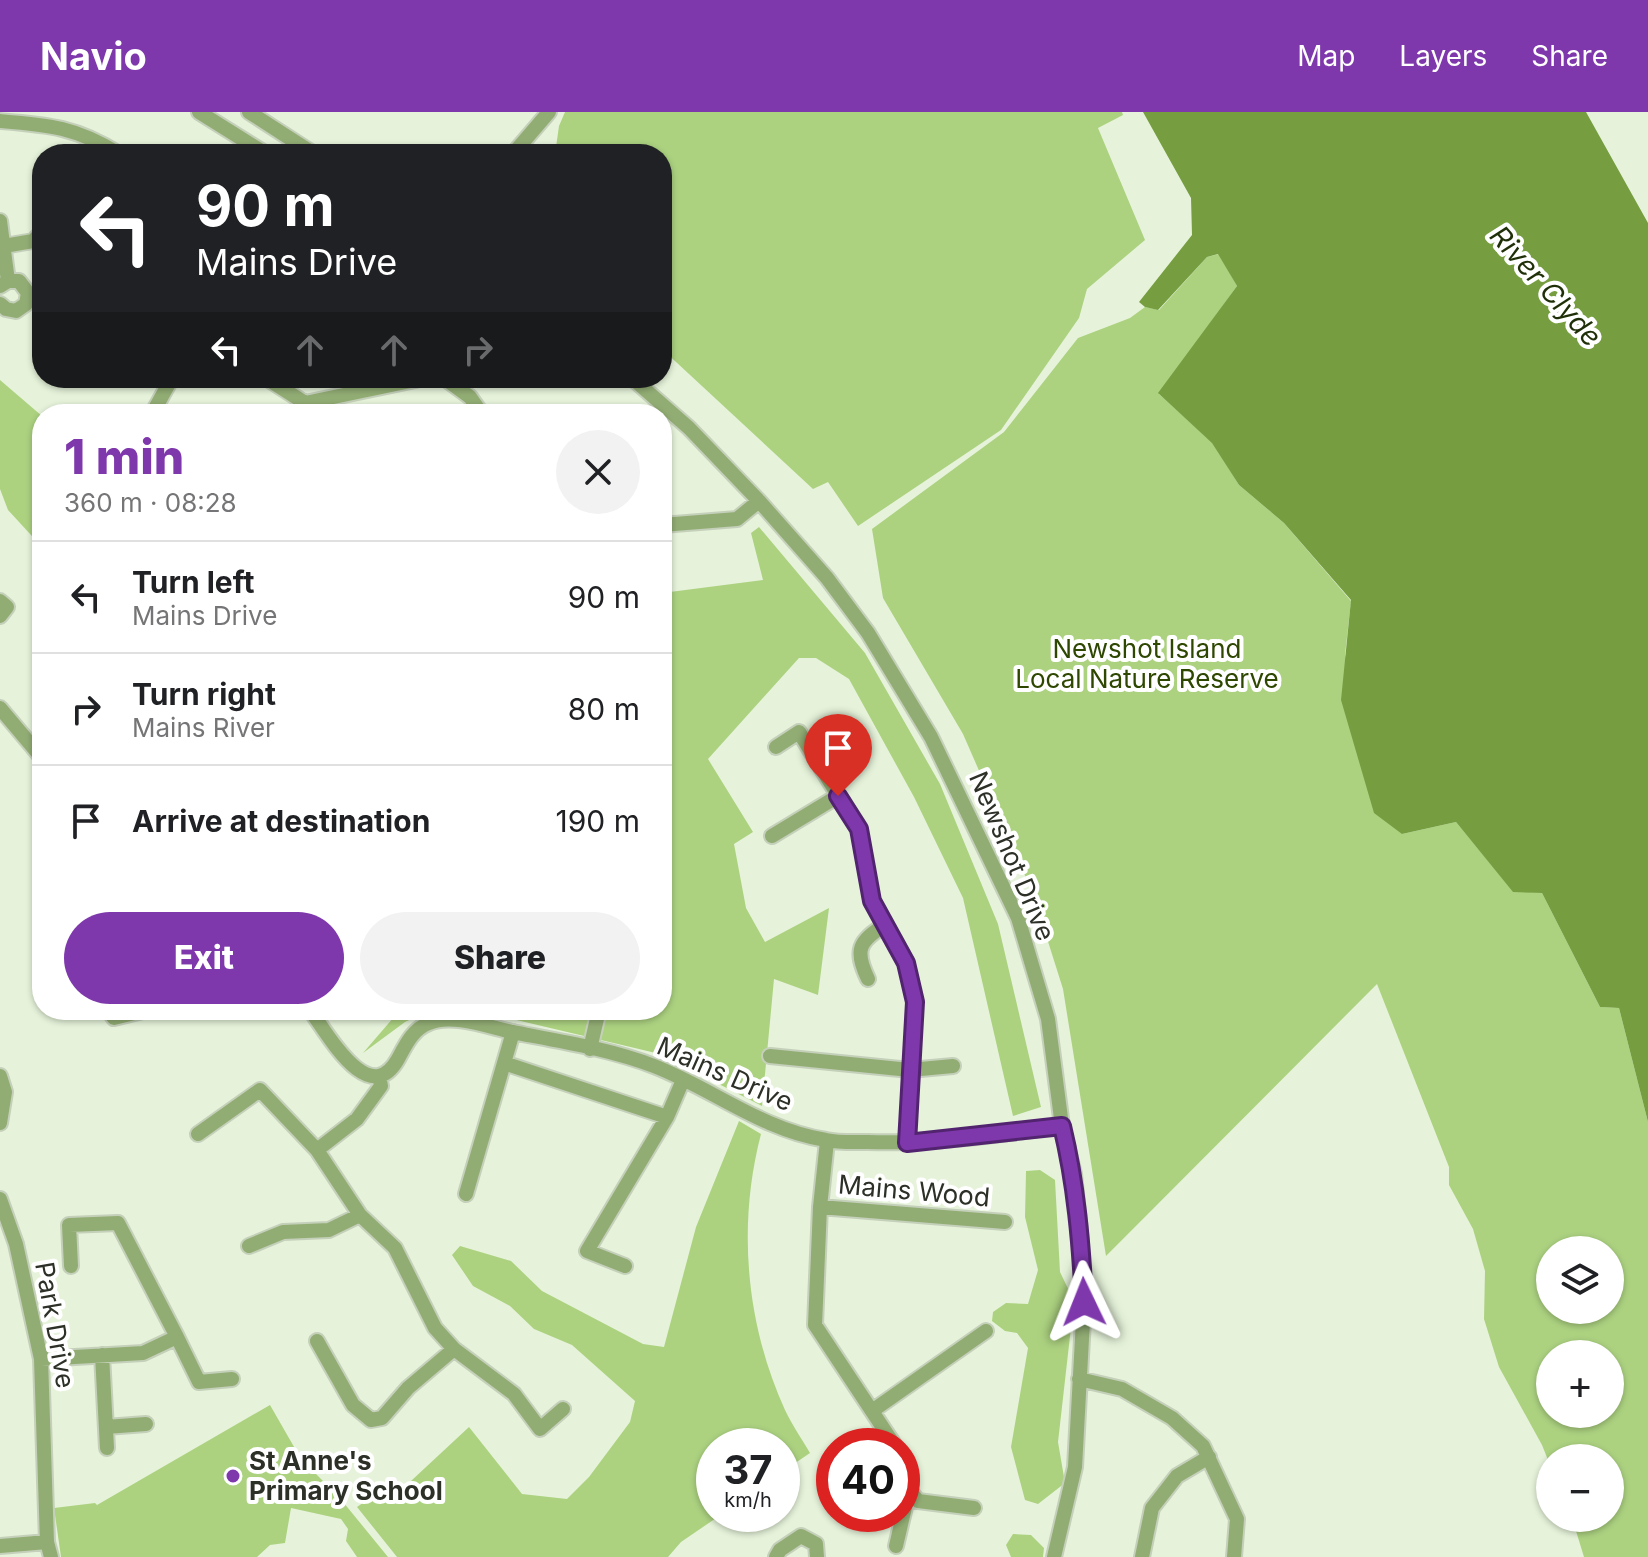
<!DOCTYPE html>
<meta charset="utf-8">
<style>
body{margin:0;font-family:Inter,sans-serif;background:#f2f2f2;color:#202124;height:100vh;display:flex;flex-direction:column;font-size:30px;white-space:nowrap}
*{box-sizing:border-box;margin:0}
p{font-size:26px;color:#757577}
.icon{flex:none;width:44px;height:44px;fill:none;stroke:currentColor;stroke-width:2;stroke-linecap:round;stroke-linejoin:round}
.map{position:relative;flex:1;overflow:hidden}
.drawer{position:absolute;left:32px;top:292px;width:640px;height:616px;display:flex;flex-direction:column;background:#fff;border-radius:32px;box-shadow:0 2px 6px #0004}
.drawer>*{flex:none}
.banner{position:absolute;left:32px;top:32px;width:640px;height:244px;border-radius:32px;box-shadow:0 2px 6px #0004;background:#202124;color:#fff;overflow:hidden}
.buttons{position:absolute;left:1536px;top:1124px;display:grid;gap:16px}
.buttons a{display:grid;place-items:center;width:88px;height:88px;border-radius:50%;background:#fff;box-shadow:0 2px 6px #0004;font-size:40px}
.speed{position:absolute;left:696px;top:1316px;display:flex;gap:16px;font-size:40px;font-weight:700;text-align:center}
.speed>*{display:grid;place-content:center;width:104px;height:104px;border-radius:50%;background:#fff;box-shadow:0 2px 6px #0004;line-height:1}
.speed small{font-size:20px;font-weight:400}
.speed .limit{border:12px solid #d22;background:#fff;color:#111}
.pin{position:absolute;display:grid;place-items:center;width:68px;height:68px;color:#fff;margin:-82px -34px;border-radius:50% 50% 50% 0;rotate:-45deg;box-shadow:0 0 8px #0007}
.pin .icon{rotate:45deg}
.me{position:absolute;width:88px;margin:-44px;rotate:358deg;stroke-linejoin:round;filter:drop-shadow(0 0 6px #0008)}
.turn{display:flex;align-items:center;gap:28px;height:168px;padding:0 32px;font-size:36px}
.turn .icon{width:104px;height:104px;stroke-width:2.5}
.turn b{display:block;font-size:56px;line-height:68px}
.lanes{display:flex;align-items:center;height:76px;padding:0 32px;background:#0003;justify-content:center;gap:40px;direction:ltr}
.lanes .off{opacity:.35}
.round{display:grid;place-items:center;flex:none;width:84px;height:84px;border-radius:42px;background:#f2f2f2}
.head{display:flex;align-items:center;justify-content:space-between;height:136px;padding:0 32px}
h1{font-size:48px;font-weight:800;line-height:60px;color:#7e38ac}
.button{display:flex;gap:16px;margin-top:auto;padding:16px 32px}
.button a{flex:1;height:92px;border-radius:48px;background:#7e38ac;color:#fff;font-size:32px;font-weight:800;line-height:92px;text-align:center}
.button a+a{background:#f2f2f2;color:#202124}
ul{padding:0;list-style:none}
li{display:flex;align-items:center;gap:24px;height:112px;padding:0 32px;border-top:2px solid #e0e0e0}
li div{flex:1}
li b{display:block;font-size:30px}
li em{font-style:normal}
header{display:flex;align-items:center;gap:48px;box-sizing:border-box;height:112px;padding:0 40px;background:#7e38ac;color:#fff}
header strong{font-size:38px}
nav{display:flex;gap:44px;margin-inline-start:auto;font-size:28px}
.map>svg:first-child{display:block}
</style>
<header>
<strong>Navio</strong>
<nav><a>Map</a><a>Layers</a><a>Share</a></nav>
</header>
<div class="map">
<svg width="1648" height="1445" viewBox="0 0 1648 1445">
<rect width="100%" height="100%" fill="#e6f3da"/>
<path fill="#acd280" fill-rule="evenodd" d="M565,0H1122L1123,3L1098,16L1145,128L1087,177L1079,206L1001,318L858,414L828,370L813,377L662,237V42H555L559,14Z
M1219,142L1237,174L1159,282L1213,331L1239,373L1284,411L1351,489L1345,543L1402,722L1456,710L1513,779L1542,781L1600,895L1619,896L1648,1010V1445H1584L1572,1406H1610V1346H1550V1353L1542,1333L1499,1255L1484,1207L1485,1159L1473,1117L1449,1073V1055L1377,872L1106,1144L1063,877L1033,782L963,622L883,486L872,417L1004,320L1078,226L1130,206L1145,195L1159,198L1207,145ZM1550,1138H1610V1198H1550ZM1550,1242H1610V1302H1550Z
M0,268L42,304V435L8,398L0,377Z
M759,415L865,541L940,672L998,812L1041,995L1013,1004L963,786L914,685L849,567L816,546H799L708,647L753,720L734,732L746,796L765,830L829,796L818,883L774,867L762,994L660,942L474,898H662V791L672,792L662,778V481L763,468L751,421Z
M400,898H430L405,910L363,941Z
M739,1009L761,1022C737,1114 746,1212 785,1298C792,1313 802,1327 810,1341L782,1360V1334H714V1402H722L681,1430L668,1445H397L357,1395L387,1374L397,1382L469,1315L522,1382L567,1387L589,1365L630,1310L635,1289L572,1233L534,1217L510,1194L473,1174L452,1143L460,1134L511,1149L542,1179L643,1232L664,1235L696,1115Z
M1040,1058L1055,1068L1060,1160L1074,1189L1058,1330L1065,1371L1038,1392L1025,1388L1011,1335L1028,1236L1017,1221L1005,1219L992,1209L993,1200L1006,1191L1028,1192L1038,1158L1025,1105L1026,1059Z
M270,1293L301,1347L339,1385L388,1445H357L346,1429L348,1417L341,1407L291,1396L285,1431L270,1433L257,1445H61L54,1396L95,1391L97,1393Z
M1013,1422L1031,1423L1044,1436L1043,1445H1011L1006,1433Z"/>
<path fill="#769e41" d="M1143,0H1586L1648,111V1010L1619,896L1600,895L1542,781L1513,780L1456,710L1402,722L1374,701L1341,588L1351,488L1284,411L1239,373L1212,331L1158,281L1237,174L1218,142L1207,145L1158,198L1145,195L1139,190L1192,123L1191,86Z"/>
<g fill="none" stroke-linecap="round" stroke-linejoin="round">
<g stroke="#c5d0ba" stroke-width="18">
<path id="minor" d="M199,0L266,42
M249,0L314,42
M0,9C49,13 76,15 119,42
M513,42L549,0
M0,109L8,169
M4,134L33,129L42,120
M0,174L8,169H19L28,181L26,192L16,199L6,197L0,192
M266,266L305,291L425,266
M444,266L470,285L482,302
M632,266L689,316L759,389L827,466L868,521L931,625L1018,806L1048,907L1062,1014L1074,1062L1081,1130L1084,1190L1075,1355L1054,1445
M152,302L172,266
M662,413L737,407L759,389
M0,489L7,495L0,504
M0,596L42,646
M776,635L799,620L859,717L872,789L906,851L915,890L907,1031
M772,724L838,684
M868,867C854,838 859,829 885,813
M108,898L114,906L147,898
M310,898C328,922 369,998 398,947C406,932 413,917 429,911C452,901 489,915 512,920C559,929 610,937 654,954C713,977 762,1018 826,1028C840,1031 855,1030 868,1030C934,1032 997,1023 1062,1014
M590,937L599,898
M770,944L910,958L953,954
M504,951L667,1005L587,1139L625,1154
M0,964L5,980L0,1011
M379,964L381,974L357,1007L317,1038L360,1103L395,1136L435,1216L454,1237L514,1282L540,1317L563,1297
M667,1005L683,968
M198,1022L260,978L317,1038
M827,1029L820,1095L815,1213L895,1334
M466,1082L513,920
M0,1087L16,1132L41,1247L47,1430L51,1445
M820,1095L1005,1110
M249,1134L283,1120L329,1118L360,1103
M71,1154L69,1113L118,1111L177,1225
M317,1229L353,1293L371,1308L382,1306L408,1276L454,1237
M102,1243L107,1336
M41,1247L143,1241L177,1225L199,1270L232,1267
M1079,1267L1122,1277L1172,1306L1203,1334L1237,1407L1234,1445
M872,1299L986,1219
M106,1315L146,1312
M902,1345L909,1378L918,1389L974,1396
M0,1434L47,1430
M896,1434L909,1378
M776,1445L780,1438L801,1424L816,1432L817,1445
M1142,1445L1152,1396L1177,1364L1209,1345"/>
</g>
<use href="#minor" stroke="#92ad74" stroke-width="14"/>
</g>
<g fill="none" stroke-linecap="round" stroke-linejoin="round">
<g stroke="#522470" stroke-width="20">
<path id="route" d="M838,684L859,717L872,789L906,851L915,890L907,1031L1062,1014C1076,1072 1081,1130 1084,1190"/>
</g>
<use href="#route" stroke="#7e38ac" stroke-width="14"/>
</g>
<circle fill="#7e38ac" stroke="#fff" stroke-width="3" cx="233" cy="1364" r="8"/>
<g text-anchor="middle" stroke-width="8" stroke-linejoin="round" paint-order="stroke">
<g font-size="26" fill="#2e4701" stroke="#fff">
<text x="1147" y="546">Newshot Island<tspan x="1147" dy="30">Local Nature Reserve</tspan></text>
</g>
<g font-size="26" fill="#2c3027" stroke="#fff">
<text transform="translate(1012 744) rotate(67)" y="9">Newshot Drive</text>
<text transform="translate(725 962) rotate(24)" y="9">Mains Drive</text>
<text transform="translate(914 1079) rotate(5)" y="9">Mains Wood</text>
<text transform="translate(55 1213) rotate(80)" y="9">Park Drive</text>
</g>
<g font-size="26" font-weight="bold" fill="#2c3027" stroke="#fff" text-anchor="start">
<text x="249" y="1358">St Anne's<tspan x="249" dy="30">Primary School</tspan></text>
</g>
<g font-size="28" font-style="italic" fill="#1f2f08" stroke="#fff">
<text transform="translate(1546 174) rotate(48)" y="10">River Clyde</text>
</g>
</g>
</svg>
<div class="buttons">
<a><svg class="icon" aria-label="layers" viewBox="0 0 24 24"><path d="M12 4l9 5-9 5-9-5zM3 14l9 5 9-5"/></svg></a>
<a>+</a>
<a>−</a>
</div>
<div class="speed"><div>37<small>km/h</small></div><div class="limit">40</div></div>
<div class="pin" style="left:838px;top:684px;background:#d93025"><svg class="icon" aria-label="arrive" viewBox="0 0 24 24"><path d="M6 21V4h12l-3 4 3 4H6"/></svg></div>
<svg class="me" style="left:1084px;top:1190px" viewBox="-20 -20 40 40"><path d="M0-17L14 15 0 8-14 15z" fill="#7e38ac" stroke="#fff" stroke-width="4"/></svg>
<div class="banner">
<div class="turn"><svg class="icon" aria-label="left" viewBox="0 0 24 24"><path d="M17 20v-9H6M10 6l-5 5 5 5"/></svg><div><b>90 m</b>Mains Drive</div></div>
<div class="lanes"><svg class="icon" aria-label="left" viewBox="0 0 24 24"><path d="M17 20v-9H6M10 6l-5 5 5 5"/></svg><svg class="icon off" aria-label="ahead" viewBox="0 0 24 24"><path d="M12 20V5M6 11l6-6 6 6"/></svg><svg class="icon off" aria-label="ahead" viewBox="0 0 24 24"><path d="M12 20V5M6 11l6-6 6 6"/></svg><svg class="icon off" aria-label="right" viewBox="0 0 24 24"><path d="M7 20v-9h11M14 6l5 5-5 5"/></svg></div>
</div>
<section class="drawer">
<div class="head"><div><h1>1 min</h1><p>360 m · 08:28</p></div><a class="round"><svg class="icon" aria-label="close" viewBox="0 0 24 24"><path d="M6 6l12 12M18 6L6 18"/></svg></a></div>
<ul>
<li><svg class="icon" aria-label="left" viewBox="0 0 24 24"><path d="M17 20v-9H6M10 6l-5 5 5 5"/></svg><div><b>Turn left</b><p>Mains Drive</p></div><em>90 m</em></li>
<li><svg class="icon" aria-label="right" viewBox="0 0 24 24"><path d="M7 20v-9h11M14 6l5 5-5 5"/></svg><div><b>Turn right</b><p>Mains River</p></div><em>80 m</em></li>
<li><svg class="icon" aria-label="arrive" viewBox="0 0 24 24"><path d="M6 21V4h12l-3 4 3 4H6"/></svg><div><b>Arrive at destination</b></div><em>190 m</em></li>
</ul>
<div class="button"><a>Exit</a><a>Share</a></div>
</section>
</div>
